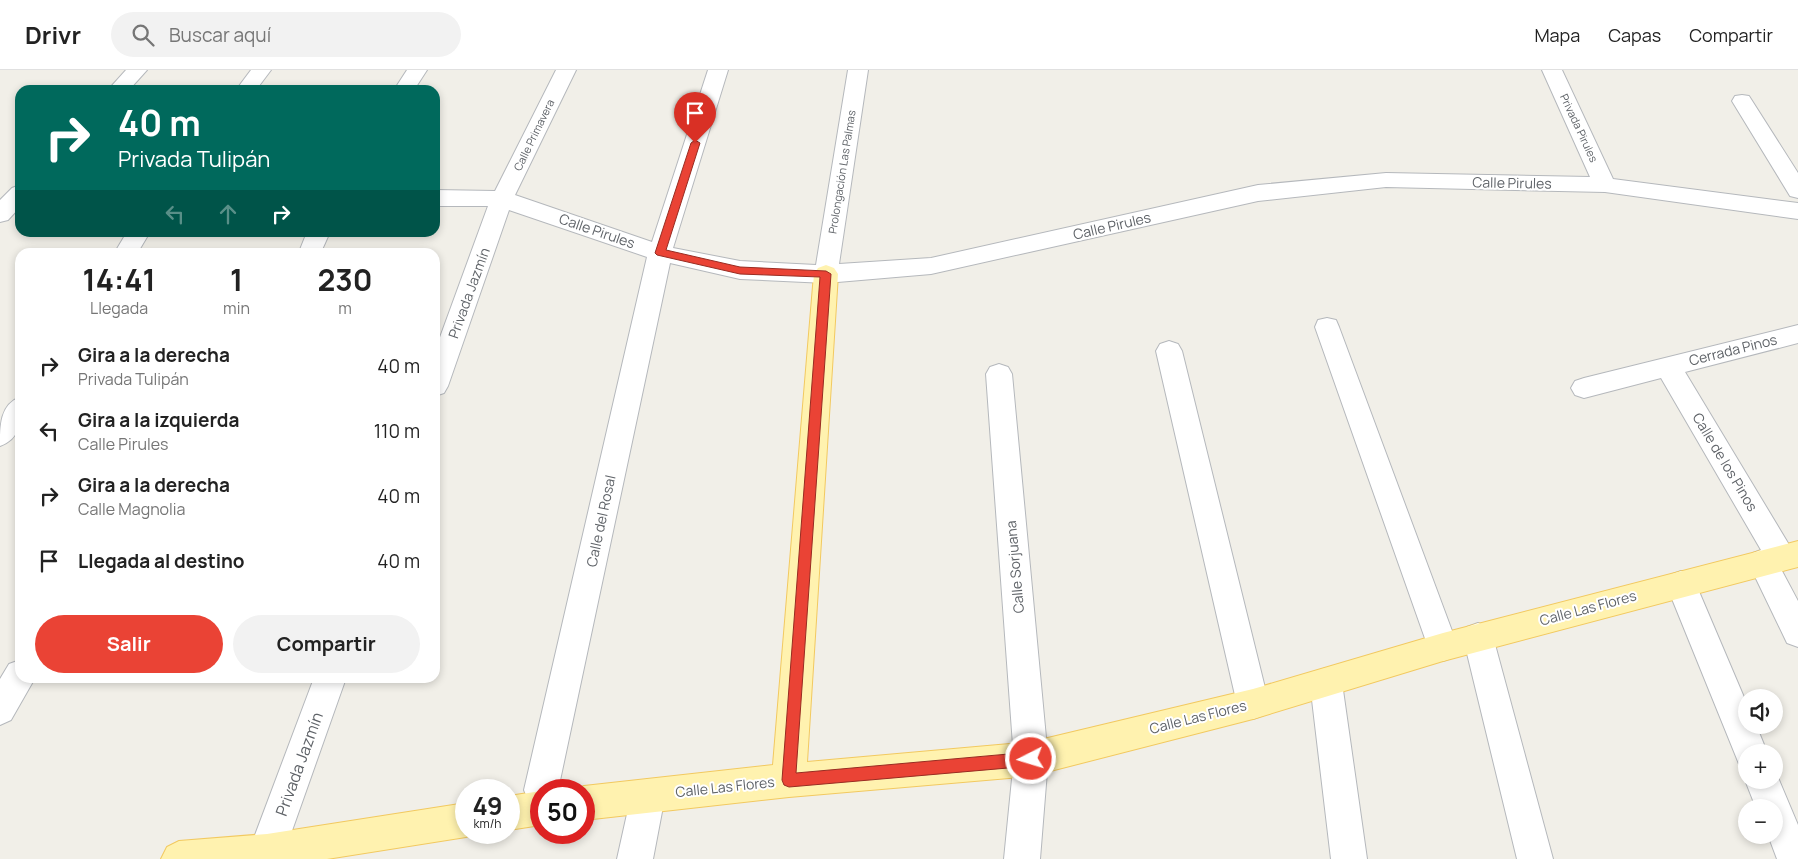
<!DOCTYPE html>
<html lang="es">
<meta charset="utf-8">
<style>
body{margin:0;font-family:Manrope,sans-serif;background:#f2f2f2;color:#222;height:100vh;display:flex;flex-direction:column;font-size:19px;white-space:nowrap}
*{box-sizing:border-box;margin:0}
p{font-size:16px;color:#767676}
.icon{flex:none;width:28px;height:28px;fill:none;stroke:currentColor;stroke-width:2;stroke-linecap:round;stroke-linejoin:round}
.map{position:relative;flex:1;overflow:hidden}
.sheet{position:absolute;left:15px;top:178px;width:425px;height:435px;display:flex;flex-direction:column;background:#fff;border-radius:15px;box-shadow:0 2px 8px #0003}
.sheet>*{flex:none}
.guide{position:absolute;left:15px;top:15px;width:425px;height:152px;border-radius:15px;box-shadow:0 2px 8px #0003;background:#00695c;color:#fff;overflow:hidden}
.controls{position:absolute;left:1738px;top:619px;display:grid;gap:10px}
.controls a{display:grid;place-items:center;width:45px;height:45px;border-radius:50%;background:#fff;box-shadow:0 2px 8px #0003;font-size:25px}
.speed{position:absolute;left:455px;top:709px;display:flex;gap:10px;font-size:25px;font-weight:700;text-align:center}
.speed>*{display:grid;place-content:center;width:65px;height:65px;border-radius:50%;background:#fff;box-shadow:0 2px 8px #0003;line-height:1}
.speed small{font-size:12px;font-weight:400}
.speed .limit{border:8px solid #d22;background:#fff;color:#111}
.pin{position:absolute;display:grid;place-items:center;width:42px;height:42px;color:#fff;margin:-51px -21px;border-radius:50% 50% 50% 0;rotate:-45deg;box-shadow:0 0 5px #0007}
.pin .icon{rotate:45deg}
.me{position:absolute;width:55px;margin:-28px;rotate:265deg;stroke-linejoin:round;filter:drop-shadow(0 0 4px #0008)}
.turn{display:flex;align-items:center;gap:18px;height:105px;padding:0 20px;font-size:22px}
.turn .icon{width:65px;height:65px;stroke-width:2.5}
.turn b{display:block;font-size:35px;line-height:42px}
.lanes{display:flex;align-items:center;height:48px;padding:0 20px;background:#0003;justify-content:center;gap:25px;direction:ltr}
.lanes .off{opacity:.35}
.eta{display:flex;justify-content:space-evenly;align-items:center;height:85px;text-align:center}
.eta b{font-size:30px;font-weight:700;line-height:35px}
.action{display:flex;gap:10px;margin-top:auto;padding:10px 20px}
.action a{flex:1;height:58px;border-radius:30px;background:#ea4335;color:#fff;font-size:20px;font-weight:700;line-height:58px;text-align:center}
.action a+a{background:#f2f2f2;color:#222}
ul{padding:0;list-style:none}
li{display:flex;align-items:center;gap:15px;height:65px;padding:0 20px}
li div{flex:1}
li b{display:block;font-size:19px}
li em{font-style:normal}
header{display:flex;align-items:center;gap:30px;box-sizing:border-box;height:70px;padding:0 25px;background:#fff;border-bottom:1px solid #e0e0e0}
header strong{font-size:24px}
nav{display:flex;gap:28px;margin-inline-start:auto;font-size:18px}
.search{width:350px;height:45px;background:#f2f2f2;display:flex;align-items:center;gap:12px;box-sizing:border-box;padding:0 18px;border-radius:28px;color:#767676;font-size:19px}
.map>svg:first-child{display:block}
</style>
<header>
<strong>Drivr</strong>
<div class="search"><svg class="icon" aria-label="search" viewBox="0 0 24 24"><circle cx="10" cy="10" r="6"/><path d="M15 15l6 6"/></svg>Buscar aquí</div>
<nav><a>Mapa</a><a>Capas</a><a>Compartir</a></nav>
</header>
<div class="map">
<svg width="1798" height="789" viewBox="0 0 1798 789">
<rect width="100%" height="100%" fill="#f1efe8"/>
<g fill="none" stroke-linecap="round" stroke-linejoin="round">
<g stroke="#b5b8bc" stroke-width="2">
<path id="minor" d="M126,0H147L129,20H108Z
M251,0H271L256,20H236Z
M407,0H427L414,20H394Z
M556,0H576L515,125L652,172L708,0H728L673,178L740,191L816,195L848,0H868L839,194L931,188L1258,115L1386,103L1590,107L1542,0H1562L1613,109L1798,133V149L1605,122L1386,117L1258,131L931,204L826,213L740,209L670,193L558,720H541V737L529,732L524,720L647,187L509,140L448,316L444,323L435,326V281L488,136H435V120L495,121Z
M1742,25L1749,26L1798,103V128L1790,126L1732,31L1735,26Z
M20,115V137L8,150L0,152V130L12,118Z
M127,162H150L138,182H115Z
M307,162H330L321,182H299Z
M1327,248L1336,250L1339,257L1458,577L1454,587L1443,591L1432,587L1428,577L1315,257L1318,250Z
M1798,255V273L1685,302L1797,488L1792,497L1782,501L1798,531V577L1787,573L1748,492L1753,483L1761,480L1661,308L1584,328L1575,325L1571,318L1575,311L1584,308Z
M1169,271L1178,274L1182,281L1269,634L1264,645L1253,649L1242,645L1237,634L1156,281L1160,274Z
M999,294L1008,297L1012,304L1048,689L1040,789H1004L1014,689L986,304L990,297Z
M20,327C20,348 23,368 0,376C0,355 0,335 20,327Z
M1681,501L1692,505L1746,632V655H1756L1767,682H1746V696L1739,694L1666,514L1670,505Z
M1478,553L1489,557L1493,567L1553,789H1517L1463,567L1467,557Z
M20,590V608H35L11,650L0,655V609L9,594Z
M1326,598L1337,602L1342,613L1367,789H1331L1310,613L1315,602Z
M314,608H346L282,789H246Z
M1774,698L1798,755V789H1777L1768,765H1774V738H1756L1745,710L1746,708V710H1774Z
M648,709L660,714L665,726L653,789H617L631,726L636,714Z"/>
</g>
<g stroke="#f2c960" stroke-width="2">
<path id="major" d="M826,195L834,198L838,204L807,692L1031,672L1253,619L1443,563L1798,471V497L1443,591L1253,649L1031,706L789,727L584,750V720H574L584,716L773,695L814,204L818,198Z
M541,721V755L509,760V726Z
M466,733V762H477L466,767L327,789H161L167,777L179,771L267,764Z"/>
</g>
<use href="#minor" fill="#fff" fill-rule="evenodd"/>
<use href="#major" fill="#fff2af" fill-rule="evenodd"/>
</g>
<path fill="#ea4335" stroke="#982c22" d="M695,70L700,73L666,180L740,197L826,201L831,204L796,703L1031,682L1036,684L1038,689L1036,694L1031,696L789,717L784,715L782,710L820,207L740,204L657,185L655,183L691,73Z"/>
<g text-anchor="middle" stroke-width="4" stroke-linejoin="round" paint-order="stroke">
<g font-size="11" fill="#5f6368" stroke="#fff">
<text transform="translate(1579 58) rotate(65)" y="4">Privada Pirules</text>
<text transform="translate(534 65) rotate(-64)" y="4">Calle Primavera</text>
<text transform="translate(842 102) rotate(-81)" y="4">Prolongación Las Palmas</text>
</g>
<g font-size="14" fill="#5f6368" stroke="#fff">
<text transform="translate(1512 113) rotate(1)" y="5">Calle Pirules</text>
<text transform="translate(1112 156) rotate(-13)" y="5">Calle Pirules</text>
<text transform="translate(597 161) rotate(19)" y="5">Calle Pirules</text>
<text transform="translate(469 223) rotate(-70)" y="5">Privada Jazmín</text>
<text transform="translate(1733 280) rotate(-14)" y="5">Cerrada Pinos</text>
<text transform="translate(1725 392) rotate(59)" y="5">Calle de los Pinos</text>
<text transform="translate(601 451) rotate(-78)" y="5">Calle del Rosal</text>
<text transform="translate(1015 497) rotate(-95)" y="5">Calle Sorjuana</text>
<text transform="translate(1588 538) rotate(-15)" y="5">Calle Las Flores</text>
<text transform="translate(1198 647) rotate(-14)" y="5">Calle Las Flores</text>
<text transform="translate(725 717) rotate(-6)" y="5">Calle Las Flores</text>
</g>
<g font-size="16" fill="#5f6368" stroke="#fff">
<text transform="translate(299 694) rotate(-70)" y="6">Privada Jazmín</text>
</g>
</g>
</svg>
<div class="controls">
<a><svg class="icon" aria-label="sound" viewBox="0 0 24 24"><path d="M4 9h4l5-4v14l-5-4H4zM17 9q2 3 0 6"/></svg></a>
<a>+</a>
<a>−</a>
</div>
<div class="speed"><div>49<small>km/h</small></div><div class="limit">50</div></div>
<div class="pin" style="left:695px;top:73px;background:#d93025"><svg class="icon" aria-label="arrive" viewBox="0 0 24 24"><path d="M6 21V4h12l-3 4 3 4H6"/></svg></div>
<svg class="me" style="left:1031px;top:689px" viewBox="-20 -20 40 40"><circle r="17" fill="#ea4335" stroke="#fff" stroke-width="3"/><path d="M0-11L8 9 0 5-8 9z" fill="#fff"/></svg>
<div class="guide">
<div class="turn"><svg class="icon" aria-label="right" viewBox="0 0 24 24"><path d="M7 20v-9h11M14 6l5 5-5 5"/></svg><div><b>40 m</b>Privada Tulipán</div></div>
<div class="lanes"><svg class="icon off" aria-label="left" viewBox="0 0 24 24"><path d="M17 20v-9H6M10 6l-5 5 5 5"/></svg><svg class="icon off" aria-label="ahead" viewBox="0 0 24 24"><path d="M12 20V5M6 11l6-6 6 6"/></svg><svg class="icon" aria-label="right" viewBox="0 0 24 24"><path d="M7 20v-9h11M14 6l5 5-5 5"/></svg></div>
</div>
<section class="sheet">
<div class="eta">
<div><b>14:41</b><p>Llegada</p></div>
<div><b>1</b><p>min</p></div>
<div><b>230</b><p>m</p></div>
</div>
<ul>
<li><svg class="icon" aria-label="right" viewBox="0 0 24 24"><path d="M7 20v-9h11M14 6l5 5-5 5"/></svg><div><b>Gira a la derecha</b><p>Privada Tulipán</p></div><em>40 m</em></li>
<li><svg class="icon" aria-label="left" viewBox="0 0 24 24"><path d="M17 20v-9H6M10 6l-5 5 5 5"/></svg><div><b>Gira a la izquierda</b><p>Calle Pirules</p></div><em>110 m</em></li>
<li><svg class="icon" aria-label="right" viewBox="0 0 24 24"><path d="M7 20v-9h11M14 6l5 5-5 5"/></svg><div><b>Gira a la derecha</b><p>Calle Magnolia</p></div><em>40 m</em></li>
<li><svg class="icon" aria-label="arrive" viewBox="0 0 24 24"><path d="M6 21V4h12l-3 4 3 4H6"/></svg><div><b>Llegada al destino</b></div><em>40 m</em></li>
</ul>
<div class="action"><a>Salir</a><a>Compartir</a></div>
</section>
</div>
